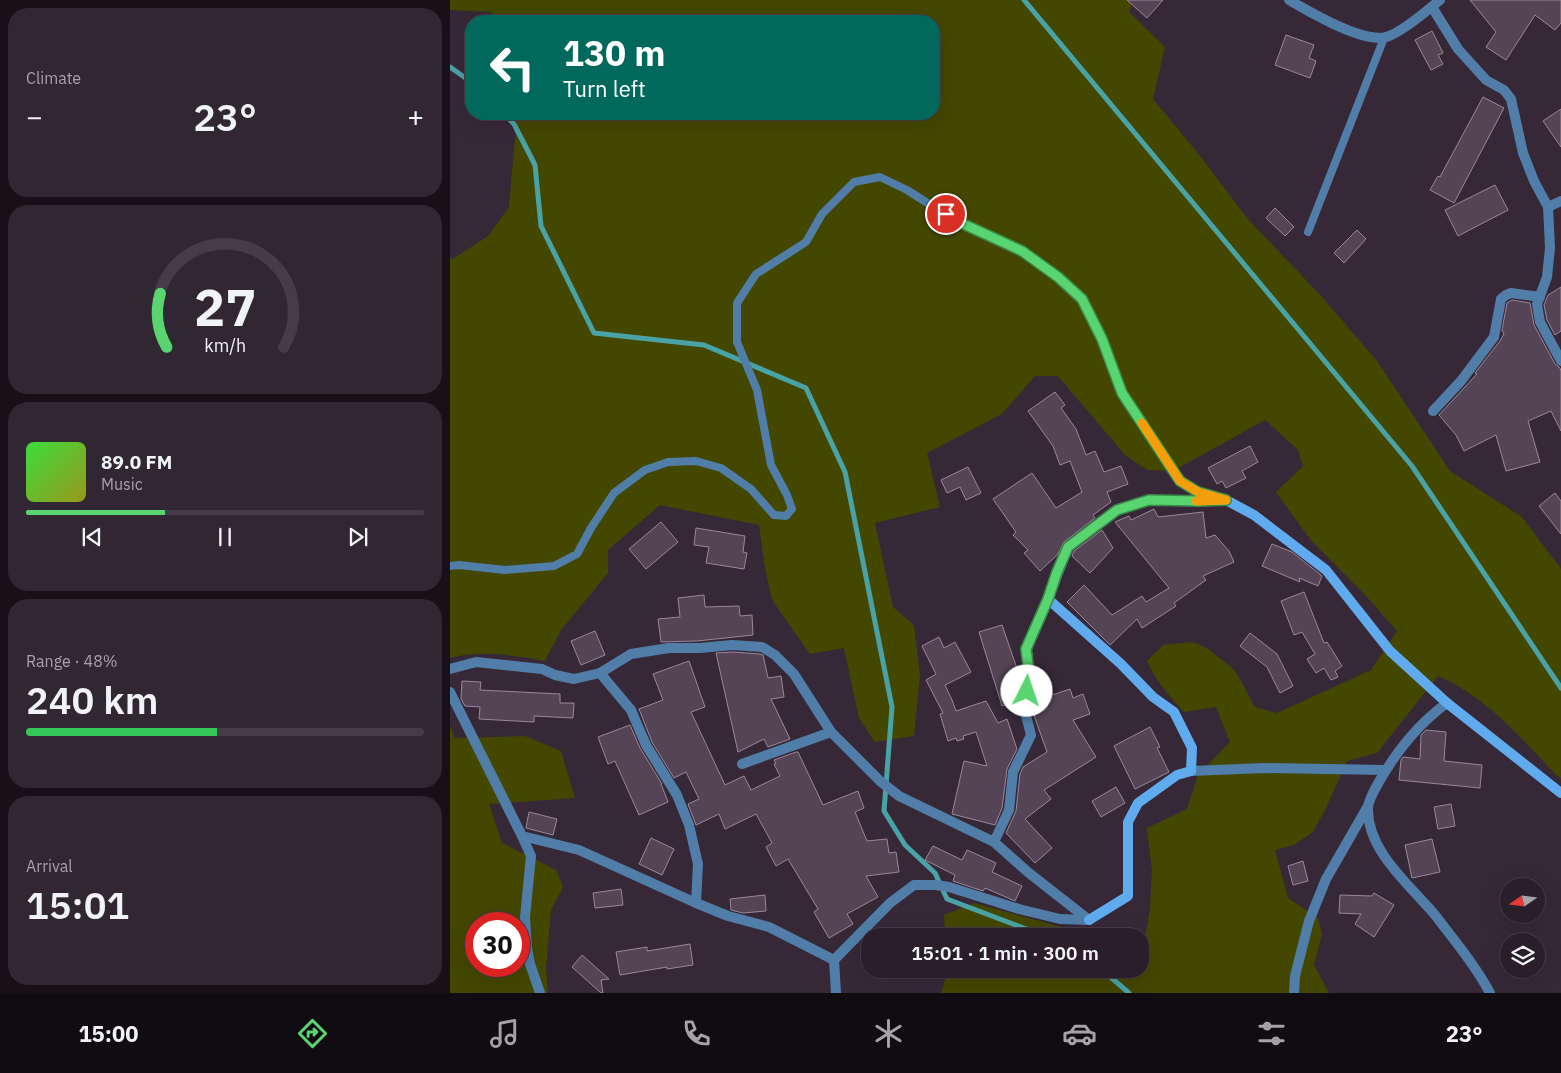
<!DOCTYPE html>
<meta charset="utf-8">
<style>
body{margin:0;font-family:"IBM Plex Sans",sans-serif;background:#312732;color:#f1f3f6;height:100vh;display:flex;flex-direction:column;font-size:19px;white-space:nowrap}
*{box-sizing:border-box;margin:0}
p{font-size:16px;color:#a5a2a8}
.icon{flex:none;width:28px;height:28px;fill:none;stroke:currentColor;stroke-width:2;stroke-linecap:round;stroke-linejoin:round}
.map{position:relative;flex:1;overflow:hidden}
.details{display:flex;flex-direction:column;gap:8px;padding:8px;background:#171017;width:450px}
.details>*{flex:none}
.banner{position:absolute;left:15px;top:15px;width:475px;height:105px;border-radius:20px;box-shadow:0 5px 20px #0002,0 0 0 1px #453c47;background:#00695c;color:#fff;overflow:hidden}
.needle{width:32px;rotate:256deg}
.fabs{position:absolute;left:1050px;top:878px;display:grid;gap:10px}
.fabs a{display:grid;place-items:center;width:45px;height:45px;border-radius:50%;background:#291e2a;box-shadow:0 5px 20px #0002,0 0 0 1px #453c47;font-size:25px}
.speed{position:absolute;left:15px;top:912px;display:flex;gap:10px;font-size:25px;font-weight:700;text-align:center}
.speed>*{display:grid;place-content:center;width:65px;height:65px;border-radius:50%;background:#291e2a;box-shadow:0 5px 20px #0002,0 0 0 1px #453c47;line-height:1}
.speed .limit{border:8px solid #d22;background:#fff;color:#111}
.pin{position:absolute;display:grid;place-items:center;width:42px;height:42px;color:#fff;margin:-21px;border:2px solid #fff;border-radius:50%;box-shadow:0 1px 5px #0007}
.me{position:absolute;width:55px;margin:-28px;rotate:4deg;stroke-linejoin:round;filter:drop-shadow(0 0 4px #0008)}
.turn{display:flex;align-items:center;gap:18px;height:105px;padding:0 15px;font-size:22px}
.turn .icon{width:65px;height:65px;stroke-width:2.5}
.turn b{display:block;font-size:35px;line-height:42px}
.big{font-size:38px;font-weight:600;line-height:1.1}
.details .widget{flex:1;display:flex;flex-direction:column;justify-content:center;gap:8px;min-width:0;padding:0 18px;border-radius:20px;background:#312732}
.details .dial{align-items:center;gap:0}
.dial svg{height:130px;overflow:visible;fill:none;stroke:#453c47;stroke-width:7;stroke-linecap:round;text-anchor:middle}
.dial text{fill:#f1f3f6;stroke:none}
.song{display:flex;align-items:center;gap:15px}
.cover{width:60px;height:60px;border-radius:8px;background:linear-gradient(135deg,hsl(120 70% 55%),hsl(60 70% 35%))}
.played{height:5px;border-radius:2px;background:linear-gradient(90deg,#58d570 35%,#453c47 35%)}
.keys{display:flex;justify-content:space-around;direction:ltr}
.heat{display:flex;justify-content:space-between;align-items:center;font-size:28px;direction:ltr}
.charge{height:8px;border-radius:4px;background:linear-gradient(90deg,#34c759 48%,#453c47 0)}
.trip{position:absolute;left:411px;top:928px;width:288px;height:50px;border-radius:20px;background:#291e2a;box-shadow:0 5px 20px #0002,0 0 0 1px #453c47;font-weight:600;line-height:50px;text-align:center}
.tab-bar{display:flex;height:80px;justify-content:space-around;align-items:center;background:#100c11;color:#a5a2a8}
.tab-bar .icon{width:35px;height:35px}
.tab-bar .current{color:#58d570}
.tab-bar b{font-size:22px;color:#f1f3f6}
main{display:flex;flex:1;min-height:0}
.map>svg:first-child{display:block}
.green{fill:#444700;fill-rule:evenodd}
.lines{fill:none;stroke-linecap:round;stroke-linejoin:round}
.stream{stroke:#49a3a6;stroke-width:5}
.building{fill:#545;stroke:#9a879b}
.lane{stroke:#507ea8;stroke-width:8}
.street{stroke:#507ea8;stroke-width:10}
.secondary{stroke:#5fabed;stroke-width:10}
.route-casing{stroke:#398a49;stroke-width:12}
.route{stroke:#58d570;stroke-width:9}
.slow{stroke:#f59e0b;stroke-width:9}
</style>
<main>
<section class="details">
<div class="widget"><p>Climate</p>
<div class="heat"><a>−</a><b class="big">23°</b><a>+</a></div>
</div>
<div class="widget dial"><svg viewBox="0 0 100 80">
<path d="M14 69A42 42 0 1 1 86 69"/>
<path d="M14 69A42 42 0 0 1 10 36" stroke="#58d570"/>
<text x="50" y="56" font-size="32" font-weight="700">27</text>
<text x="50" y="72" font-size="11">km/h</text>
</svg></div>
<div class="widget">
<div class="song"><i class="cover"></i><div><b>89.0 FM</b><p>Music</p></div></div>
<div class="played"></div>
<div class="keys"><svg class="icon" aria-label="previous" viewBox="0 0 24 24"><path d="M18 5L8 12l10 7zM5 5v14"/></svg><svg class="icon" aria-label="pause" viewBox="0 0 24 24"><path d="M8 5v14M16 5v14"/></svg><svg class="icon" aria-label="next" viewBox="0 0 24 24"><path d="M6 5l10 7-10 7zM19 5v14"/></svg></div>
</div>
<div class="widget"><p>Range · 48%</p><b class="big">240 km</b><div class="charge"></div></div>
<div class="widget"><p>Arrival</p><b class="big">15:01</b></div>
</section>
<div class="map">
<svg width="1111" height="993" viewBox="0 0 1111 993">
<rect width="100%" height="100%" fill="#372838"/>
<g class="green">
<path d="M0,0h683l-4,12 36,35 -12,52 44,53 50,66 75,79 55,64 73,110 72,46 39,52v209l-5,-3c-34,-37 -71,-79 -118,-99l-61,77 -30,8 -20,45 -14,26 -19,13 -19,5 13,48 30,20 4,16 -8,31 15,28h-388l5,-16 -1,-8h195v-21l3,-1 7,-37 2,-39 -5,-43 40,-19 11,-34 32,-33 -14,-35 -32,5c-15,-16 -28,-31 -37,-51l16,-16 29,-3 8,3 7,3 24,19 6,7 18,33 22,6 94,-43 26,-39 -31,-35 -56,-57 -34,-47 27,-26 -5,-16 -33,-30 -92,51 -26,-1 -22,-15 -67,-79h-23l-33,38 -75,39 13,54 -65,16 18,84 21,18 6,51 -6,60 -39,6 -16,-24 -15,-70 -34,6 -38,-54 -7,-32 -6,-43 -99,-20 -52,45v23l-47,57 -16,31c-31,-6 -64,-11 -95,-3v-400l3,1 35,-23 21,-29 8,-93h417v-93h-439l-4,-9 -41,-2z"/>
<path d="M0,726l5,12 70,-2 36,15 14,47 -86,6 13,39 54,27 7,17 -12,23 -5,58 2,25h-98zM26,924h43v42h-43z"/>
<path d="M524,903l88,24 3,9h-120l-1,-21z"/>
</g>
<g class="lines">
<g class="stream">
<path d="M574,0l388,466 149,222"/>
<path d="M0,67l21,15"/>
<path d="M54,114l10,10 21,41 6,61 53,107 110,12 102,43 39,84 47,235 -8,104 21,34 30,28 12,26 98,37"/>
<path d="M651,969l28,24"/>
</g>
</g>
<g class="building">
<path d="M677,0h36l-16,18z"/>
<path d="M1020,0h91v23l-6,7 -20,-15 -29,45 -20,-13 10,-15z"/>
<path d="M982,31l11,22 -5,2 5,9 -12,6 -16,-30z"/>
<path d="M836,35l28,10 -5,13 7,3 -6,17 -35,-13z"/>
<path d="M1033,97l21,11 -50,95 -24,-13 8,-14 2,1z"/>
<path d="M1111,109v38l-18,-26z"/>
<path d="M1045,185l13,25 -50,26 -13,-26z"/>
<path d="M825,208l19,19 -9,9 -19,-18z"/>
<path d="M907,230l9,9 -22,24 -10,-10z"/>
<path d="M1111,287v44l-6,4 -8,-15 -3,-15 4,-10z"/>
<path d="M1062,300l18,3 4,22 21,39 5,4 1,3v60l-10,-20 -23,10 12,41 -34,9 -10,-36 -32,16 -8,-16 -17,-20 38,-41 -2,-1 25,-32 4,-7 -2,-4 5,-27z"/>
<path d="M605,392l10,13 -4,3 15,21 10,26 9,-4 9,21 17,-6 7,18 -21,8 4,10 -18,13 2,3 -31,24 -6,12 -18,17 -16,-18 4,-3 -15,-15 3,-3 -23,-33 39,-26 24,35 26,-16 -12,-31 -10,4 -7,-19 -25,-35z"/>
<path d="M800,446l8,16 -16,9 4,7 -20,10 -4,-7 -5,3 -9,-16z"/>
<path d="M518,467l13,26 -15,7 -6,-13 -13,6 -6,-13z"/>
<path d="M1105,493l6,8v33l-22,-28z"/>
<path d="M704,509l4,8 45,-5 3,26 9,-3 14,16 5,11 -31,14 3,4 -32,23 2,3 -34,22 -5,-9 -27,26 -43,-43 17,-17 28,30 30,-19 4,6 23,-14 -54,-66 14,-6 2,4z"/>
<path d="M211,522l17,20 -32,27 -17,-20z"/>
<path d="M246,528l49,8 -2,16 4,1 -3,16 -38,-6 3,-16 -15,-2z"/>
<path d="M652,530l11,18 -23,25 -18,-17 2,-5z"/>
<path d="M822,544l20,8 29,23 1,1 -4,10 -19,-8 1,4 -38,-16z"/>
<path d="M854,592l20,51 3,-1 15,24 -7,5 3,6 -7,3 -7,-12 -8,5 -9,-14 8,-5 -13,-22 -8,3 -13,-34z"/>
<path d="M254,595l1,12 34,-1 1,10 12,-1 1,20 -56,6 -36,1 -3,-23 22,-2 -2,-19z"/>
<path d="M552,625l20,58 -5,18 -15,5 -23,-74z"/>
<path d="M145,631l10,24 -24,10 -10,-24z"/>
<path d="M800,633l27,21 16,32 -13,7 -13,-26 -27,-21z"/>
<path d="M489,637l5,11 11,-6 16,30 -26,13 7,15 4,11 30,-10 12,22 9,-4 10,30 -10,20 -5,39 -7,17 -43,-11 12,-53 23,5 -11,-34 -13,4 1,3 -7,2 -1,-3 -8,3 -8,-27 3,-1 -17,-33 10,-6 -14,-28z"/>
<path d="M282,652l28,2 3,1 5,23 13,-2 3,21 -13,2 19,40 -22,8 -4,-8 -26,13 -22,-99z"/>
<path d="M239,661l16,46 -14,5 34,73 19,-9 7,14 29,-14 -6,-12 2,-1 -2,-3 22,-8h2l25,53 35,-14 6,17 -9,4 12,29 20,-2 2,14 7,-1 3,20 -33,4 12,21 -31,17 6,10 -24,14 -15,-26 4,-3 -30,-50 -12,7 -10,-19 6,-4 -16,-29 -31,15 -6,-15 -23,11 -8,-21 11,-5 -13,-27 -12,6 -22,-36 -13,-33 24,-9 -10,-26z"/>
<path d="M12,681l19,1 -1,8 80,4v9h14l-1,15 -39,-2v6l-55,-3 1,-12 -15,-1 -4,-7z"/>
<path d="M620,689l3,9 10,-4 7,20 -17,6 23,37 -52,33 7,9 -26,20 27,29 -17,15 -29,-30 10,-22 4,-37 3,-7 24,-15 -17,-48 1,-4 20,-7 1,2z"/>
<path d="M180,725l10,23 22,36h-1l7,18 -29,13 -24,-54 -7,3 -10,-27z"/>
<path d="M700,727l10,20 -3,1 12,24 -34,17 -21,-43z"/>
<path d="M976,730l20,2 -2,29 38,4 -2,23 -81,-8 2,-20 2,-3 17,2 1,-24z"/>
<path d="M666,787l9,16 -24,14 -9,-16z"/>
<path d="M1001,804l4,22 -17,3 -4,-22z"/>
<path d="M79,812l28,7 -4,16 -27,-7z"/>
<path d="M201,838l23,11 -12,26 -23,-11z"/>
<path d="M982,839l8,33 -28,6 -7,-33z"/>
<path d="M483,846l29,14 5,-10 29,13 -4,9 30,14 -7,15 -30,-13 -2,3 -30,-10 2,-6 -30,-15z"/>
<path d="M853,861l5,20 -15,4 -5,-19z"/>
<path d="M171,889l2,16 -28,3 -2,-15z"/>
<path d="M924,893l20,12 -20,32 -19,-13 6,-10 -22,-1 1,-18 32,1z"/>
<path d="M315,895l1,16 -23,2 -12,-3 -1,-11z"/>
<path d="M240,944l3,21 -26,4v-2l-47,8 -4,-23 31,-5v4z"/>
<path d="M132,955l27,24 -8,1 2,13h-2l-29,-26z"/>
</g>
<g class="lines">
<g class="lane">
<path d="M858,232l76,-194"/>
<path d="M0,566l9,-1 46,5 49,-4 23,-12 14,-26 23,-35 31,-23 23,-8 28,-1 25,7 30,21 23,26 12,1 6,-7 -5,-14 -16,-30 -14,-75 -20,-48v-39l19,-29 50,-32 16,-28 32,-32 26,-5 27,13 52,33 63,28 36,26 24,22 20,40 20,54 58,88 18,11 21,6"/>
</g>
<g class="street">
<path d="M839,0c21,12 73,43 97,37 14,-3 42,-27 54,-37"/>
<path d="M982,7l26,42 28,31 18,10 7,9 12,54 11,28 14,26 2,41 -3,29 -10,27 3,18 21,39"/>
<path d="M1098,207l13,-6"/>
<path d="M983,411l28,-30 33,-44 7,-38 5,-4 5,-2 29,4"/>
<path d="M0,669l26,-7 66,7 13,6 19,4 26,-6 31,-19 38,-6h31l32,-3 30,2 13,8 19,19 37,58 49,49 19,15 95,46 35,31 60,47"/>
<path d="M150,673l31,37 15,35 31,50 12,30 9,39 -2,39"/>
<path d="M0,692l72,144 57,14 117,53 32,13 41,11 65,33"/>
<path d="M997,703c-22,16 -40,36 -55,58 -6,9 -24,37 -24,47 -1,43 41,76 67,107 19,25 40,50 55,78"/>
<path d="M292,764l89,-32"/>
<path d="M741,771l73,-3 121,2"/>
<path d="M72,836l9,20 -6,61 2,31 3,16 10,29"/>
<path d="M544,842l15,-32 4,-38 18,-37 -8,-31 7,-25 -3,-30 21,-50"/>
<path d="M386,993l-2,-33 56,-57 24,-18h22l13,2 70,22 41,10 29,1"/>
<path d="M844,993l1,-17 14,-55 17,-42 42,-73"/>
</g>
<path class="secondary" d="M639,920l39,-24v-74l10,-19 39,-28 14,-4 1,-23 -18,-36 -21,-15 -32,-33 -73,-65 20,-52 49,-37 32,-10 50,1 27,-1 28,15 72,55 64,81 57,52 114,90"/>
</g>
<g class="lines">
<g class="route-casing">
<path id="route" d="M496,214l13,8 63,29 36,26 24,22 20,40 20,54 58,88 18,11 28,8 -27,1 -50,-1 -32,10 -49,37 -11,25 -9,27 -22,50 4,30 -3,12"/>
</g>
<use href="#route" class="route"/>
<path class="slow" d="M692,423l38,58 18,11 28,8 -30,1"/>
</g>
</svg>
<div class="fabs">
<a><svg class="needle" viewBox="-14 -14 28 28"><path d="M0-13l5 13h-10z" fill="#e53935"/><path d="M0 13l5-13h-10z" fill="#a5a2a8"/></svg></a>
<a><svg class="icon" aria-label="layers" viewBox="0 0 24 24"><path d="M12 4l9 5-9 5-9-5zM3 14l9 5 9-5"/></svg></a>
</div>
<div class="speed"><div class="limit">30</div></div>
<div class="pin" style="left:496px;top:214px;background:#d93025"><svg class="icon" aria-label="arrive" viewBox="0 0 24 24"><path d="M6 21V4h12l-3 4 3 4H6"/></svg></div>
<svg class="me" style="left:577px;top:691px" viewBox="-20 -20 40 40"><circle r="19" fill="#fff"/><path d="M0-13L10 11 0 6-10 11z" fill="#58d570"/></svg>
<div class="trip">15:01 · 1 min · 300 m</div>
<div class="banner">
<div class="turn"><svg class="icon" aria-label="left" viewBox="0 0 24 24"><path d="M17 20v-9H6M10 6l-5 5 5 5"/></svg><div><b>130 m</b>Turn left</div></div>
</div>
</div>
</main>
<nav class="tab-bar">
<b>15:00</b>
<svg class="icon current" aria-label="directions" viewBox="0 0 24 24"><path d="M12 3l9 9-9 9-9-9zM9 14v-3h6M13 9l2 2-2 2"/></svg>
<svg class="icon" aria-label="music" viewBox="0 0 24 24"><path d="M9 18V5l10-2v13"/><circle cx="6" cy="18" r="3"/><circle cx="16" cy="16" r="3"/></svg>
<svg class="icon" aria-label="phone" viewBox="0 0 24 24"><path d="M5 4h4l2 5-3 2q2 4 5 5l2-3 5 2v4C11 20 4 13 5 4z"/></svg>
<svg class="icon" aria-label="climate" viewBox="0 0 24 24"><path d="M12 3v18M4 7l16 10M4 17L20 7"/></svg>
<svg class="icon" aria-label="car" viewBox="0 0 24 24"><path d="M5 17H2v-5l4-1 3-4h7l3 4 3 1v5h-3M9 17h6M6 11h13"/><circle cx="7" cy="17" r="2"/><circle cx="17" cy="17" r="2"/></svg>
<svg class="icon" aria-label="filters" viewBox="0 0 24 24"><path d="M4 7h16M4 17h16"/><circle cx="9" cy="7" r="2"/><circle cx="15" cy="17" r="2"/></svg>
<b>23°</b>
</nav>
